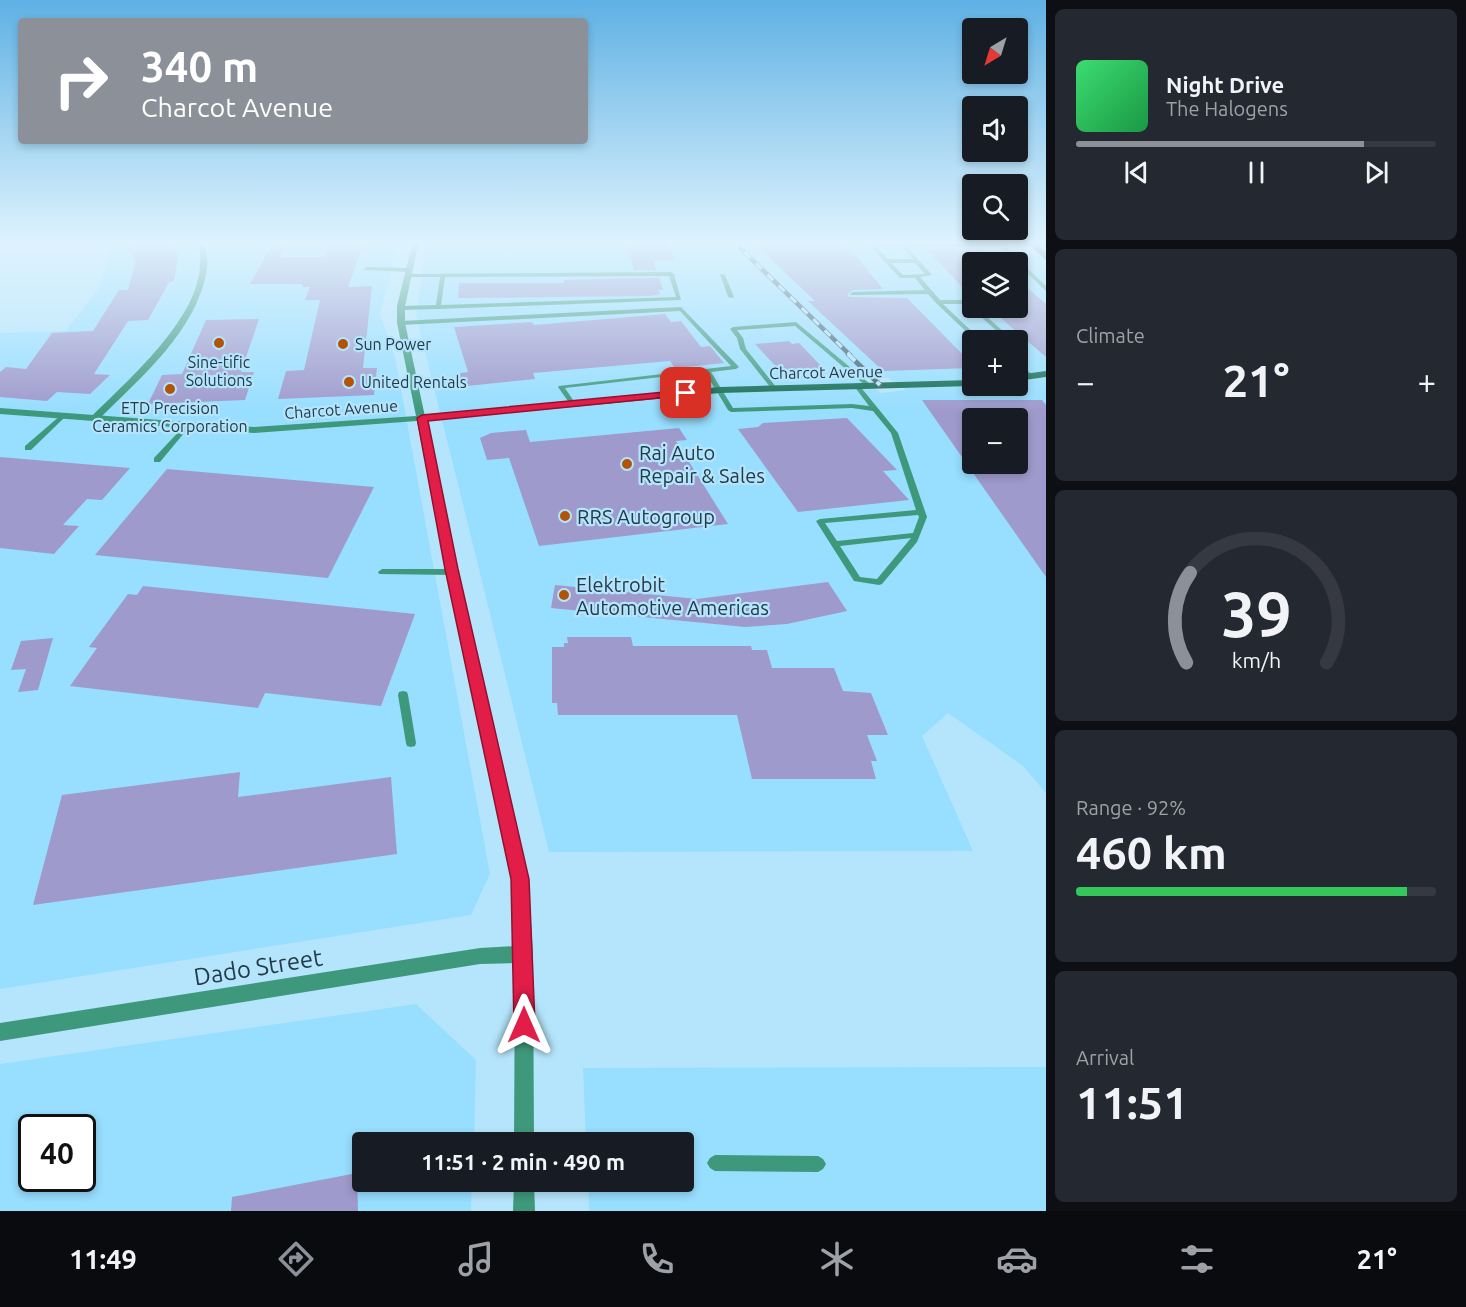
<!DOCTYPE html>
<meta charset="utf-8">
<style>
body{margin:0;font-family:Ubuntu,sans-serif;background:#242831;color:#f1f3f6;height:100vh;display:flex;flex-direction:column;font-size:22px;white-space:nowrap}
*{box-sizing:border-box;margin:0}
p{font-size:20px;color:#9ea1a6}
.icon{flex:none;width:33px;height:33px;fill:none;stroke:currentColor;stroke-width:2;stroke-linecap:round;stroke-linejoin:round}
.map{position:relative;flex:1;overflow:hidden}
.drawer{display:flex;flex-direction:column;gap:9px;padding:9px;background:#0d0f14;width:420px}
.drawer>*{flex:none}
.guide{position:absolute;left:18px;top:18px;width:570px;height:126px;border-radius:6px;box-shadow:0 3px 9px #0003;background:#8c9099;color:#fff;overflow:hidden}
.needle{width:39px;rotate:218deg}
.controls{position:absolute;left:962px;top:18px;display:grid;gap:12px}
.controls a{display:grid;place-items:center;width:66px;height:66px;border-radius:6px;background:#171b24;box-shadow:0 3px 9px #0003;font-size:30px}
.speed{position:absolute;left:18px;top:1114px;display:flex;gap:12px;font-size:30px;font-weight:700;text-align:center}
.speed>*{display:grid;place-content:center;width:78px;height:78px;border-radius:50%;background:#171b24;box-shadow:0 3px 9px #0003;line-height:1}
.speed .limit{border:3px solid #111;border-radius:9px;background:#fff;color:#111}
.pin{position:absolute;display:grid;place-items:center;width:51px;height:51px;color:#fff;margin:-26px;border-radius:12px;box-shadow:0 3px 9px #0006}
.me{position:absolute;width:66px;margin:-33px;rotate:0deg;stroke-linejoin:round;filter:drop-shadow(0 0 4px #0008)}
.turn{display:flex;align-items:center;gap:21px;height:126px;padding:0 24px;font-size:27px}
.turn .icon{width:78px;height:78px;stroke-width:2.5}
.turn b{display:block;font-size:42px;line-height:51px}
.big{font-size:45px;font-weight:700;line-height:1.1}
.drawer .widget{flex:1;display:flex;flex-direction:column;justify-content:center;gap:9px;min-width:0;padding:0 21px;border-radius:9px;background:#242831}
.drawer .dial{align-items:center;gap:0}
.dial svg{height:156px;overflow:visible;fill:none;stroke:#363941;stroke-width:7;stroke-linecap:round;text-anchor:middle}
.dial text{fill:#f1f3f6;stroke:none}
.song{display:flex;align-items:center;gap:18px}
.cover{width:72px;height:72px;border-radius:9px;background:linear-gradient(135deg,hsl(140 70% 55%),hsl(140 70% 35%))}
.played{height:6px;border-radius:3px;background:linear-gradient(90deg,#8c9099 80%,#363941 80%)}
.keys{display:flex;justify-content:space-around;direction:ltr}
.heat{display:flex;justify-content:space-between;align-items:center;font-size:33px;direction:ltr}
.charge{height:9px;border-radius:4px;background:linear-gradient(90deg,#34c759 92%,#363941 0)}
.trip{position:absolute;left:352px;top:1132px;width:342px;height:60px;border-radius:6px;background:#171b24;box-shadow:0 3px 9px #0003;font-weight:700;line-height:60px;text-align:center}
.dock{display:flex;height:96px;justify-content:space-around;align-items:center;background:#090b0e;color:#9ea1a6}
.dock .icon{width:42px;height:42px}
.dock .selected{color:#8c9099}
.dock b{font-size:27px;color:#f1f3f6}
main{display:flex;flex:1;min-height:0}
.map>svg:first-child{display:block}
.built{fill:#98deff;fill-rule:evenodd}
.building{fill:#9f9acc;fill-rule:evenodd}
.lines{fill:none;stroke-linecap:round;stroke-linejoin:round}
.service{fill:#3e987c;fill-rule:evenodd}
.minor{fill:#3e987c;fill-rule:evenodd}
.tertiary{fill:#3e987c;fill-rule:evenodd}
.secondary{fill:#156c54;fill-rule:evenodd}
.primary{fill:#014c3a;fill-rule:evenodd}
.rail-far1-casing{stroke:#446170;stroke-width:4.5}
.rail-casing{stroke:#446170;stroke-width:5}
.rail-far1{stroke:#b5e5fc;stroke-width:3;stroke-dasharray:8;stroke-linecap:butt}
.rail{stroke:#b5e5fc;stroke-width:4;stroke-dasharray:10;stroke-linecap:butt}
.route{fill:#e11d48;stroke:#92132f;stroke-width:1.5}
.poi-dot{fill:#b25308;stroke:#b5e5fc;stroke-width:2}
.labels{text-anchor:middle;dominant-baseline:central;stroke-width:4.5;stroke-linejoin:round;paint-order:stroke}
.far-poi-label{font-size:16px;fill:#233b47;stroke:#b5e5fc;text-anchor:start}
.far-street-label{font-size:16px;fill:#233b47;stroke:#b5e5fc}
.poi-label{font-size:20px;fill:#233b47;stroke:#b5e5fc;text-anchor:start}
.near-street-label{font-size:24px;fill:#233b47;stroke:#b5e5fc}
</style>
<main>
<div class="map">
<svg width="1046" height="1211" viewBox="0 0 1046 1211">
<rect width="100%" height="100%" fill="#b5e5fc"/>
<g class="built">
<path d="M107,241h292l-19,73 15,43 95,517 -19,41 -471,74v-656l66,-2 33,-43 10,-30z"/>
<path d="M427,241h593l26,22v530l-23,-27 -75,-53 -26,23 51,115 -424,1 -133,-537zM972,262h45v46h-45zM972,340h45v46h-45zM864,378h24l18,12 -26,3zM972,418h45v46h-45z"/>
<path d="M416,1004l60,56 -2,83h-111v39h109l-1,29h-471v-147zM32,1128h50v51h-50z"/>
<path d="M1046,1067v144h-457l-1,-29h96v-39h-98l-3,-75z"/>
</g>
<g class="building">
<path d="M129,241h43l6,15 -4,25 -5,1 -21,38 -20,1 -34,53 16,1 -20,19 -33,-2 -10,9 -47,-4v-25l6,-5 20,2 26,-36 41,-2 26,-41h9l7,-26z"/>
<path d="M274,241h14l-8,16h44l6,-16h34l-16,46 24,-1 -9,82h14l-3,27 -96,4 8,-28 18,-1 16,-70h-15l5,-13h-8l1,-3h-53z"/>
<path d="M625,241h42l7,19 -21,1 3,9h-22z"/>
<path d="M752,241h92l39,48 -30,1 -5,4 1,3 58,1 65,66v4l-89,3 -75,-70h7z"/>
<path d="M926,249h58l15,13h-27v35z"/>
<path d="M636,278h23l4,12h-5l2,4 -9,2 -193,2 1,-15h105v-3z"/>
<path d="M1017,279l29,25v53l-57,-49h28z"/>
<path d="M665,314l6,8 10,-1 20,26 9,-1 14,17 -49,5 -5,-7 -137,12 2,6 -77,8 -4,-13 14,-2 -14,-45 78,-5 2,3z"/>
<path d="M259,319l-18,53h13l-9,28 -97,4 14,-29 20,-1 24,-54z"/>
<path d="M789,341l3,3 7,-1 25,26 -42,4 -27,-29z"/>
<path d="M922,400h120l4,5v172zM972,418h45v46h-45z"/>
<path d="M847,418l50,52 -14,1 26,29 -111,12 -60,-83 20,-2 5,-4z"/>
<path d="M679,428l8,12 -11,1 52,83 -189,22 -30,-88 -22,2 -7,-22 11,-5 35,-3 4,12z"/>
<path d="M0,457l130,11 -28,32 -15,-1 -24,26 16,1 -25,28 -54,-6z"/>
<path d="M167,469l207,18 -46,91 -233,-23z"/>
<path d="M828,582l19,29 -60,13 -42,3 -194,-19 4,-23 142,14z"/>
<path d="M143,586l272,28 -34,92 -116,-13 -7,15 -188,-22 27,-38 -8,-1 39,-53 9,1z"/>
<path d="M567,637h64l2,9h118l1,4h15l5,18h62l9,23 28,2 17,42h-21l10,26h-6l5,18h-124l-15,-64h-179l-1,-12h-5v-56h12v-4h4z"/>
<path d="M53,638l-15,52 -20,2 8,-23 -15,1 10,-29z"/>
<path d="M240,772l-2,25 153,-20 6,77 -364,51 29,-110z"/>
<path d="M357,1173l1,38h-127l1,-14z"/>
</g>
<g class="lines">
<g class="service">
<path d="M868,242l5,2 29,-1 2,1h94l2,-1 3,1 43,1v2h-40l40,39v5l-46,-44h-93l25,28 -12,2 20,23h28l4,2v5l-5,-3h-24l38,36h-6l-39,-37 -8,-9 -77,1 -1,-1 3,-2 72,-2 -10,-12h-15l-32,-34zM876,246l26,1 11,12h-25zM891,263h24l10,11 -22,1z"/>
<path d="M367,267l42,1 3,2 -3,2 -44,-2 -1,-1z"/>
<path d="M671,272l3,2 7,26 -243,9 -37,1 -3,-2 3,-2 35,-1 4,-28h-34v-2l2,-1zM669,276l7,21 -235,8 4,-28z"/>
<path d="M720,274l5,1 9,22 -1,1 -5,-1z"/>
<path d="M681,307l58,60 -3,2 -25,3 22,36 119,-4 17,2 -15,-20 3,-2 2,1 39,48 29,84 -10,25 -35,42 -3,1 -25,-4 -38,-60 4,-2 96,-9 -25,-77 -18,-22 -21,-3 -121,4 -3,-2 -23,-38 -140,16 10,15 -3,2 -2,-1 -12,-17 1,-1 172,-20 -51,-55 -279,14 -3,-2 3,-2zM918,515l1,2 -6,16 -76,8 -12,-18zM911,538l-34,41 -17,-2 -20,-31z"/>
<path d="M972,307l5,1 36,32h-6l-35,-31z"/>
<path d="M796,322l74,62v2h-4l-71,-60 -58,4 6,8 3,11 30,38 -5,1 -31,-39 -3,-11 -7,-9 3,-2z"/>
<path d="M1017,345l8,7v2l-8,1z"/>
<path d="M1017,363l16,12v2h-4l-12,-9z"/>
<path d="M63,414l2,1v2l-34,33h-6v-4l36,-31z"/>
<path d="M187,424l3,2 -1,1 -29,35h-6v-4l31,-33z"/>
<path d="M382,569h71l4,3 -4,3 -74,-1 -1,-2z"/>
<path d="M403,691l4,1 1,3 8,48 -1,3 -4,1 -4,-1 -1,-3 -8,-48 1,-3z"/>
<path d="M715,1155l103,1 5,3 3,5 -3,5 -5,3 -103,-1 -5,-3 -3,-5 3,-5z"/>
</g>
<path class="minor" d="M199,241h6c1,9 3,19 2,28 -10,62 -66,108 -109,151h-6v-4c36,-36 107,-97 108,-152 1,-7 -1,-15 -1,-23z"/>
<g class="tertiary">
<path d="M413,241h6l-14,65v17l60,281 63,275 5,75 1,189h-20l1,-180 -35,1 -480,77v-18l480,-75 35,-2 -3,-67 -59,-275 -36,-183 -163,12 -254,-19v-6l254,19 162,-11 -19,-93v-17z"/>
<path d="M514,1182h20l1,29h-22z"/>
</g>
<g class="secondary">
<path d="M1046,371v6l-29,4v-6z"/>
<path d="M972,380v6l-252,7 -298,28 -5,-3 5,-3 298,-28z"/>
</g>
<path class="primary" d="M1025,241h9l12,11v8z"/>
<g class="rail-far1-casing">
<path id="rail-far1" d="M733,241l117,114"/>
</g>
<g class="rail-casing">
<path id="rail" d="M848,354l32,31"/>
</g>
<use href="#rail-far1" class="rail-far1"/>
<use href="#rail" class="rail"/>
</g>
<linearGradient id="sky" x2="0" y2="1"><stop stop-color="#5fb1e4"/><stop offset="0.59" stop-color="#def3fe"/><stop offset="1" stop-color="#def3fe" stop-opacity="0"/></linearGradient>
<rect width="1046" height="411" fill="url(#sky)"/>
<path class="route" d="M686,390l3,1v4l-261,26 30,148 71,310 6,146 -3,7 -8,3 -7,-3 -3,-7 -3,-146 -66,-310 -28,-151 5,-3z"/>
<g class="poi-dot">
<circle cx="219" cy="343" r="6"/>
<circle cx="343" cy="344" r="6"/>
<circle cx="349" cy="382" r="6"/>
<circle cx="170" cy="389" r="6"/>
<circle cx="627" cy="464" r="6"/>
<circle cx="565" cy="516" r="6"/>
<circle cx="564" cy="595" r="6"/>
</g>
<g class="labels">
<g class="far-poi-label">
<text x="355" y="344">Sun Power</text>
<text x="219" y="362" text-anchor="middle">Sine-tific<tspan x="219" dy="18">Solutions</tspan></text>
<text x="361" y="382">United Rentals</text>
<text x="170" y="408" text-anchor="middle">ETD Precision<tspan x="170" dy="18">Ceramics Corporation</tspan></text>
</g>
<g class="far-street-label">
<text transform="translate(826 372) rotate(-1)">Charcot Avenue</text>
<text transform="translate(341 409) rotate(-4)">Charcot Avenue</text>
</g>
<g class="poi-label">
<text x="639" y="452">Raj Auto<tspan x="639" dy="23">Repair &amp; Sales</tspan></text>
<text x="577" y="516">RRS Autogroup</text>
<text x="576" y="584">Elektrobit<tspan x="576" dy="23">Automotive Americas</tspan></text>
</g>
<g class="near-street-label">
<text transform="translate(258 967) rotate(-9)">Dado Street</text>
</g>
</g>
</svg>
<div class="controls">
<a><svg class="needle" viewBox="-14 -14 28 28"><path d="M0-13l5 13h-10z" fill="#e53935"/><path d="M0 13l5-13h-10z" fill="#9ea1a6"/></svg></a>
<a><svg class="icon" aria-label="sound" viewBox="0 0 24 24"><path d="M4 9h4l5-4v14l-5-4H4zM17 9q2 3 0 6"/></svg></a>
<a><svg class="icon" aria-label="search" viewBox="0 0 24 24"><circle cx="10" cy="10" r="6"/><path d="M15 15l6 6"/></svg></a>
<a><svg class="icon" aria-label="layers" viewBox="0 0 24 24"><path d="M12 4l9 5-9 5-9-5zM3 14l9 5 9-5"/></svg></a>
<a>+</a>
<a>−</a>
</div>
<div class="speed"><div class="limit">40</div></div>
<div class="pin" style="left:686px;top:393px;background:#d93025"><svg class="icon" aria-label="arrive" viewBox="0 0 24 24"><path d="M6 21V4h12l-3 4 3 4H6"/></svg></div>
<svg class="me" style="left:524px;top:1025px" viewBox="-20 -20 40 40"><path d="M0-17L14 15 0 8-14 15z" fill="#e11d48" stroke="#fff" stroke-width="4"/></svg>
<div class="trip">11:51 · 2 min · 490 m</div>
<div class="guide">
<div class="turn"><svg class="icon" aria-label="right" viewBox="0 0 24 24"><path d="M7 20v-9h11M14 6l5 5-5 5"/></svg><div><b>340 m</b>Charcot Avenue</div></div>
</div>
</div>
<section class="drawer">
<div class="widget">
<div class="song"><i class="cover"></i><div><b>Night Drive</b><p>The Halogens</p></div></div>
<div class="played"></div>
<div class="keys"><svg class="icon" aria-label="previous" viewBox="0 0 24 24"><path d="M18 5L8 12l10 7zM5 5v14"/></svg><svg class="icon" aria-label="pause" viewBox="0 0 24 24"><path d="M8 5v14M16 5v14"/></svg><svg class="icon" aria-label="next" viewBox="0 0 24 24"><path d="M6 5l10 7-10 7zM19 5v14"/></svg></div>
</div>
<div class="widget"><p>Climate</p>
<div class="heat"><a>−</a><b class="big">21°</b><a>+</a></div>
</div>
<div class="widget dial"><svg viewBox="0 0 100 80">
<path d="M14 69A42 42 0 1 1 86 69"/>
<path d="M14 69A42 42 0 0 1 16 23" stroke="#8c9099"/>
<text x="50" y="56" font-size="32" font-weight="700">39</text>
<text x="50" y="72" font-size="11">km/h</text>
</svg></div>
<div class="widget"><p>Range · 92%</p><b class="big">460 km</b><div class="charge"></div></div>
<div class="widget"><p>Arrival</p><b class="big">11:51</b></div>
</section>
</main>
<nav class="dock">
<b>11:49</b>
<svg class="icon selected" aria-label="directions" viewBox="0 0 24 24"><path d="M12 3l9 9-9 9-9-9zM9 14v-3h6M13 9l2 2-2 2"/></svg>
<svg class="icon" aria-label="music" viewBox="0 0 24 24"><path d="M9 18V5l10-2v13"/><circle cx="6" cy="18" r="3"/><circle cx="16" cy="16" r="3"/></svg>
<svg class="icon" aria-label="phone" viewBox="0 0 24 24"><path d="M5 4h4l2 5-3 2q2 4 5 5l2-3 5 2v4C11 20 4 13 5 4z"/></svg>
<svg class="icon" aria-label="climate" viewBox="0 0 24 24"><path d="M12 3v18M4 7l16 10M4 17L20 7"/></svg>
<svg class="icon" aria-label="car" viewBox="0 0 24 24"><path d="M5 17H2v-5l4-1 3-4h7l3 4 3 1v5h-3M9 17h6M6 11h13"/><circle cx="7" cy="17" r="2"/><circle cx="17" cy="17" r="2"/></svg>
<svg class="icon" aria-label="filters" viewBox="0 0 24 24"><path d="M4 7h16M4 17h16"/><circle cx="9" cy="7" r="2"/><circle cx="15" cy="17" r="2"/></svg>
<b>21°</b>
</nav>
